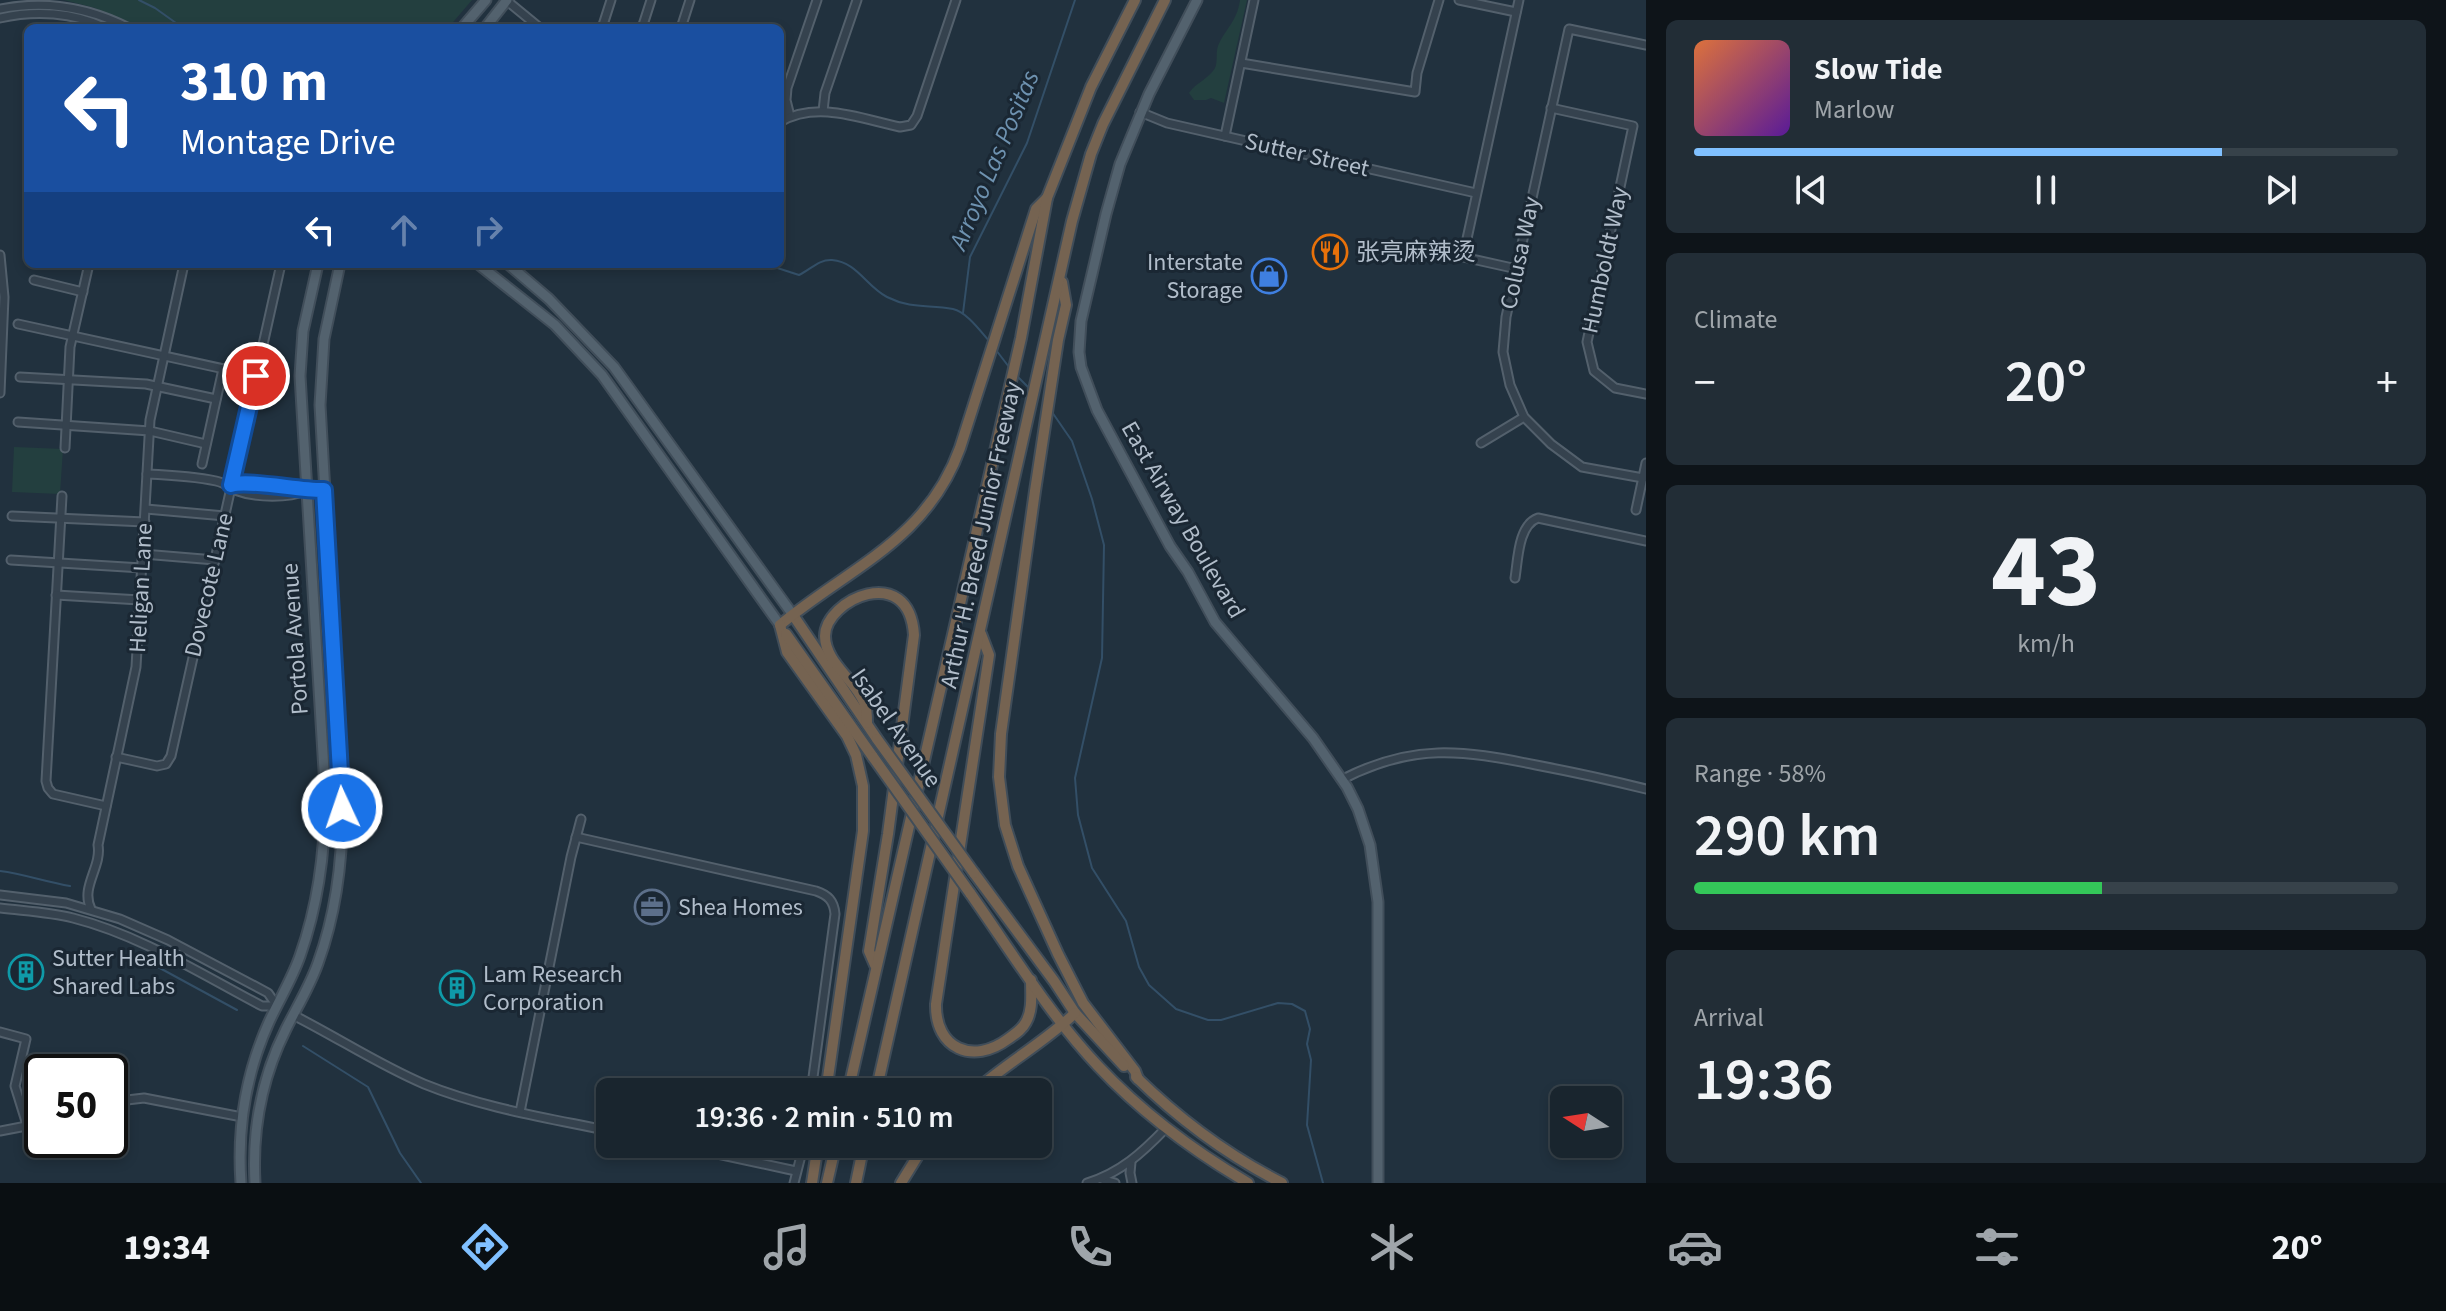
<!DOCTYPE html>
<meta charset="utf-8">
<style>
body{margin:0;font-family:"Source Sans 3","Noto Sans SC",sans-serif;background:#222d36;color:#f1f3f6;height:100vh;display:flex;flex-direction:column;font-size:30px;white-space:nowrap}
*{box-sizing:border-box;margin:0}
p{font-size:26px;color:#9fa5aa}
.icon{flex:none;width:44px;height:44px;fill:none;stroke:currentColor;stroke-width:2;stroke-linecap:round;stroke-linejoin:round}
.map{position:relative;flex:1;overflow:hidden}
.side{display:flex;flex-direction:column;gap:20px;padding:20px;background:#0e1419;width:800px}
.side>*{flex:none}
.hud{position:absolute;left:24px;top:24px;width:760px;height:244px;border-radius:12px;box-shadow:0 4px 12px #0003,0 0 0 2px #37424a;background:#1a4fa0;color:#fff;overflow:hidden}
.needle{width:52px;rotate:282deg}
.tools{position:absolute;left:1550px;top:1086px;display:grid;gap:16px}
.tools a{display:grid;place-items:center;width:72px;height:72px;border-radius:12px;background:#19252e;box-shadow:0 4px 12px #0003,0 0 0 2px #37424a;font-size:40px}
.speed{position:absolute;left:24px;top:1054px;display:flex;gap:16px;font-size:40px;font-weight:700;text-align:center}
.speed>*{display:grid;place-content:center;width:104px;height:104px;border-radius:50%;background:#19252e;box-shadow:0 4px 12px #0003,0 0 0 2px #37424a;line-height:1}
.speed .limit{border:4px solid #111;border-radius:12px;background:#fff;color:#111}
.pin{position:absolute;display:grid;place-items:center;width:68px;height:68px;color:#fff;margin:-34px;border:4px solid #fff;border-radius:50%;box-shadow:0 2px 8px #0007}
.me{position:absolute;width:88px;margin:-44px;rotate:357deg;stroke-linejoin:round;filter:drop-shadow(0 0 6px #0008)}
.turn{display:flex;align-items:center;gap:28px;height:168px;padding:0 24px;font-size:36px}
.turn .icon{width:104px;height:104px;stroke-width:2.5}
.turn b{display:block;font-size:56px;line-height:68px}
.lanes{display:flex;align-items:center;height:76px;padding:0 24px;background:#0003;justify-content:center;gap:40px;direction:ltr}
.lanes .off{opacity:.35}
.big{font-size:60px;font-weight:600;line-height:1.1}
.side .tile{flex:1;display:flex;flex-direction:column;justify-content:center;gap:12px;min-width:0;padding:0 28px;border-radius:12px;background:#222d36}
.side .dial{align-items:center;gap:0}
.dial b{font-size:104px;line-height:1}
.song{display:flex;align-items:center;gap:24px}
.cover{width:96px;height:96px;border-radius:12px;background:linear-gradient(135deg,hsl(20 70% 55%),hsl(270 70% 35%))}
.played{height:8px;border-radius:4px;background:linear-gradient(90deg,#80c0ff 75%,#37424a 75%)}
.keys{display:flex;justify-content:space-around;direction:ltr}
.heat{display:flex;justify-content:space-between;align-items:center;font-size:44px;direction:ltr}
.charge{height:12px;border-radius:6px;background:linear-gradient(90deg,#34c759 58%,#37424a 0)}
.trip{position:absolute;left:596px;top:1078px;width:456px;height:80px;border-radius:12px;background:#19252e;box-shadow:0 4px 12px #0003,0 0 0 2px #37424a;font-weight:600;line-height:80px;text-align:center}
.tabs{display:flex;height:128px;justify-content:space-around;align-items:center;background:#0a0f12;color:#9fa5aa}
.tabs .icon{width:56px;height:56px}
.tabs .current{color:#80c0ff}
.tabs b{font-size:36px;color:#f1f3f6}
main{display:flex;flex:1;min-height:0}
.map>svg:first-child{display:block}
.green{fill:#233f3f}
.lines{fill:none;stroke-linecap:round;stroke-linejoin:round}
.stream{stroke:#334f67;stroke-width:2}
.minor-casing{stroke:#53606c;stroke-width:11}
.major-casing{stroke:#414e5a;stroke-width:13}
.highway-casing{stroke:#404d59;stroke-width:14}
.minor{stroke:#35424e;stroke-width:7}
.major{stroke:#53626e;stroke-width:9}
.highway{stroke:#756351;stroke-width:10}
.highway-bridge-casing{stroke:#404d59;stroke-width:14;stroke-linecap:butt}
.highway-bridge{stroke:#756351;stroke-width:10}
.route-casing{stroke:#114b97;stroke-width:20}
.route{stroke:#1a73e8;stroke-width:14}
.labels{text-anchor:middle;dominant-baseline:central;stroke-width:6;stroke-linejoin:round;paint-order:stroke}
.street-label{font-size:24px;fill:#b1bdca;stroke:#1a2733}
.poi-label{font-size:24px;fill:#b1bdca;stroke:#1a2733;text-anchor:start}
.water-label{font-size:26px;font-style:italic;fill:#6e92b0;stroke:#1a2733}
</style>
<main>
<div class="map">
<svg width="1646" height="1183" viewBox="0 0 1646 1183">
<rect width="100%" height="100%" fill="#21313e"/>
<g class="green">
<path d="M64,0h408l-24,28h-312l-41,-20z"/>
<path d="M1240,0h7l-23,103 -13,-5 -5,2h-12l-5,-7c7,-10 17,-13 24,-22 6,-6 2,-17 5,-25 7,-17 19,-24 22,-46z"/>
<path d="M14,447l49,2 -3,45 -48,-2z"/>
</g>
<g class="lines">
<g class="stream">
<path d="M139,0l16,8 28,20"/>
<path d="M765,264l34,11c11,-5 20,-16 33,-15 25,2 34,26 55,37 26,13 42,7 66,12 14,3 28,23 37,33"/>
<path d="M963,313l7,-56 57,-114 48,-143"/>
<path d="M996,350l13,17"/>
<path d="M1016,375l12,12"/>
<path d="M1052,412l20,29 20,58 12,46 -2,113 -27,120 3,37 14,53 34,53 13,46 10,18 27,24 32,11h13l57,-17 14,1 13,7 5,18 -3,15 4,16 -4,65 16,58"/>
<path d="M0,871c24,3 46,11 70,15"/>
<path d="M145,960l92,50"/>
<path d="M303,1046l65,41 32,66 21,30"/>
</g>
<g class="minor-casing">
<g id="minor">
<path d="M506,0l34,28"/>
<path d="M1459,0l57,12"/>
<path d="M0,9c45,-9 88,-2 129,19"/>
<path d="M0,18c35,-8 73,-6 106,10"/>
<path d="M602,28l9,-28"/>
<path d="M642,28l9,-28"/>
<path d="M681,28l9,-28"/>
<path d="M1241,63l174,29 2,-19 22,-73"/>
<path d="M1551,108l82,18 -46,216 7,29 21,17 31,6"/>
<path d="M823,111l2,-18 32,-93"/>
<path d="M1140,112l27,11 309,70"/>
<path d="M790,116l-4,-16 1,-12 30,-88"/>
<path d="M780,122c37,-22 82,-3 120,5l11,-2 6,-9 39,-116"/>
<path d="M1225,136l29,-136"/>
<path d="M0,255l4,42 -4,96"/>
<path d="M1517,269l-54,-12 56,-257"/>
<path d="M34,280l49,12"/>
<path d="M18,324l238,52"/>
<path d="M20,377l126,7 70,15"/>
<path d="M18,422l132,9 56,13"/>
<path d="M1481,443l43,-26"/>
<path d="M65,448l5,-101 19,-83"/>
<path d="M202,464l21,-95"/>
<path d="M147,474c23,1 46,2 69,7 9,2 14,6 22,10 18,7 51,7 68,0"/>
<path d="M1643,478l-61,-11 -31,-23 -27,-27 -14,-32 -7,-33 3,-35 63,-288 77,16"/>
<path d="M231,485c16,-6 71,6 93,5"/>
<path d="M62,496l-16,285 2,7 5,6 53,12"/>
<path d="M146,509l79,7"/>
<path d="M1636,510l10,-47"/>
<path d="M12,516l133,6"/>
<path d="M143,554l72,6"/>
<path d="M11,560l131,8"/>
<path d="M1515,578c3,-18 3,-53 23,-60l108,23"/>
<path d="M56,595l84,5"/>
<path d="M116,757l41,9 9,-2 5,-8 110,-492"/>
<path d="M1343,779c70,-36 119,-29 193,-14 37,7 74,15 110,24"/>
<path d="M576,837l240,54c12,4 18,10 19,23l-24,178"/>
<path d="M0,895l66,8 54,16 48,21 100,53 9,13"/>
<path d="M0,908c24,3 49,4 73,10 67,17 128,56 189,88h15"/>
<path d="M91,909c-11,-22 11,-42 7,-64l38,-178 14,-247 34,-156"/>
<path d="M293,1015c44,22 86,50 131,69 59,24 124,34 186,47"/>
<path d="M0,1032l26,7 -11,47 13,42"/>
<path d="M110,1102l34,-4 98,19"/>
<path d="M520,1112l51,-255 10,-38"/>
<path d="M0,1131l42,-8"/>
<path d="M671,1144l125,27"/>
<path d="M1131,1162l-1,11 2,10"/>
<path d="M1101,1179l14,4"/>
<path d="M794,1183l10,-39"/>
<path d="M1087,1183c33,-10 55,-30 79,-55"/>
</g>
</g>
<g class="major-casing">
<g id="major">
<path d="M1197,0l-48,94 -29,70 -14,50 -25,107 -2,31 2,15 16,43 73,136 18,26 27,50 98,116 34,49 11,22 12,36 8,57v281"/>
<path d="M462,28l24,-28"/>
<path d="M485,28l22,-28"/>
<path d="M478,264l77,61 47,50 178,250"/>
<path d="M508,264l41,35 65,68 179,248"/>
<path d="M241,1183c-4,-56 5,-110 28,-161 10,-22 23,-43 31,-66 19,-54 26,-112 25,-169l-25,-411 3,-45 15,-67"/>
<path d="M255,1183c-3,-54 7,-106 31,-154 11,-22 24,-43 32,-66 20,-55 26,-117 24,-175l-22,-383 4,-66 16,-75"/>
</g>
</g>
<g class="highway-casing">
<g id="highway">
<path d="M1062,282l4,23 -8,35 -23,151 -34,243 -2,43 6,48 13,41 40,88 25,49 52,68 3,8"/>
<path d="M793,615l84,124"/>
<path d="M780,625c70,-58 147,-85 180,-177l76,-239 11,-11"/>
<path d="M780,625l7,27 60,84 9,19 7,31v45l-37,261"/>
<path d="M786,634l87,123"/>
<path d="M981,634l8,21 -53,349c-1,45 37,61 72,35 7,-5 14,-9 18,-17 7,-12 5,-28 5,-42"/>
<path d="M867,723c0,-5 0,-13 -2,-18 -8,-24 -40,-42 -40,-69 0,-36 84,-75 89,-1l-26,199 -19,117 6,14"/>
<path d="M974,873l80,108 21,32 49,53"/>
<path d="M970,893c41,58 79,121 128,173 45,48 94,84 150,117"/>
<path d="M1136,1077c43,42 93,79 146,106"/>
<path d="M848,1092l173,-754 26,-140 44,-111 44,-87"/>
<path d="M876,1092l196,-871 19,-67 12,-30 62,-124"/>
<path d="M974,1092c32,-29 70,-49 101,-79"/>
<path d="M812,1183l6,-39"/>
<path d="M827,1183l9,-39"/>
<path d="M856,1183l8,-39"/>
<path d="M901,1183l24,-39"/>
</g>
</g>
<use href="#minor" class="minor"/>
<use href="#major" class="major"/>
<use href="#highway" class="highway"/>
<g class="highway-bridge-casing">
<g id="highway-bridge">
<path d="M877,739l97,134"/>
<path d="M873,757l97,136"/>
</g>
</g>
<use href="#highway-bridge" class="highway-bridge"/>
</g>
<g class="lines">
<g class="route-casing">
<path id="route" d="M256,376l-25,109c16,-6 71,6 93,5l18,318"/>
</g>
<use href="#route" class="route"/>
</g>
<defs>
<g id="restaurant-ring" transform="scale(1.8)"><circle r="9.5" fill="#1a2733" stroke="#e8710a" stroke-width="1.5"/><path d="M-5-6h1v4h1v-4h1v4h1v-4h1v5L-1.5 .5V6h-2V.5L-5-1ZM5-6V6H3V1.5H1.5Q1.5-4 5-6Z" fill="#e8710a"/></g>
<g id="shop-ring" transform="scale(1.8)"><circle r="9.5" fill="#1a2733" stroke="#3f7fe0" stroke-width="1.5"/><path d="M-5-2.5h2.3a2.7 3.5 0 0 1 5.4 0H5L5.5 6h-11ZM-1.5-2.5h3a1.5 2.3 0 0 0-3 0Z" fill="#3f7fe0"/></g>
<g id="office-ring" transform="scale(1.8)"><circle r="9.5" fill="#1a2733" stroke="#5c6f8a" stroke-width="1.5"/><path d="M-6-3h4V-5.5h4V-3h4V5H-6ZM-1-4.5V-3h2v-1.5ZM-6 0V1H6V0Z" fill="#5c6f8a"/></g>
<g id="building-ring" transform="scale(1.8)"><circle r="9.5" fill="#1a2733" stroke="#0f9aa8" stroke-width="1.5"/><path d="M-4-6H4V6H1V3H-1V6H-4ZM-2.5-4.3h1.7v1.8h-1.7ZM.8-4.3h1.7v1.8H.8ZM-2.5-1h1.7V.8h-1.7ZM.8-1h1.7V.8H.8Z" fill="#0f9aa8"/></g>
</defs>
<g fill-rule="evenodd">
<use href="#restaurant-ring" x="1330" y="252"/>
<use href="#shop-ring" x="1269" y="276"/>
<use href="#office-ring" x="652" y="907"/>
<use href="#building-ring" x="26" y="972"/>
<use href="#building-ring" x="457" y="988"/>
</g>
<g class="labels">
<g class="street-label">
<text transform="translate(1307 155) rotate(13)">Sutter Street</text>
<text transform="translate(1520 253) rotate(-78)">Colusa Way</text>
<text transform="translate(1605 260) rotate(-78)">Humboldt Way</text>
<text transform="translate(1183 520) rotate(60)">East Airway Boulevard</text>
<text transform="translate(981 535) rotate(-78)">Arthur H. Breed Junior Freeway</text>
<text transform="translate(209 585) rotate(-77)">Dovecote Lane</text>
<text transform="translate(141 588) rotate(-87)">Heligan Lane</text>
<text transform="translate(295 639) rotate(-94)">Portola Avenue</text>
<text transform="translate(896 728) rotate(55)">Isabel Avenue</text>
</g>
<g class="poi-label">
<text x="1356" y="252">张亮麻辣烫</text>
<text x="1243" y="262" text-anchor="end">Interstate<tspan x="1243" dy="28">Storage</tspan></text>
<text x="678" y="907">Shea Homes</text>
<text x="52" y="958">Sutter Health<tspan x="52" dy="28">Shared Labs</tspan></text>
<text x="483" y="974">Lam Research<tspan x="483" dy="28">Corporation</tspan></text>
</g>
<g class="water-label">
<text transform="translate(994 160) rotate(-67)">Arroyo Las Positas</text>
</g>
</g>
</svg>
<div class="tools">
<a><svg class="needle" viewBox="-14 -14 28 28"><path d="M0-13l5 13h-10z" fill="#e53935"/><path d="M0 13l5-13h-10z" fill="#9fa5aa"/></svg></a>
</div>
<div class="speed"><div class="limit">50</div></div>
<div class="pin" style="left:256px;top:376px;background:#d93025"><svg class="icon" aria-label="arrive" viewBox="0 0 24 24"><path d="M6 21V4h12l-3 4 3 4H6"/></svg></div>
<svg class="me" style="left:342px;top:808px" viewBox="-20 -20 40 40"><circle r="17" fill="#1a73e8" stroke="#fff" stroke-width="3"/><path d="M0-11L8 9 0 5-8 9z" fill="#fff"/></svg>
<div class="trip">19:36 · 2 min · 510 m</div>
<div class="hud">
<div class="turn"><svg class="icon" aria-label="left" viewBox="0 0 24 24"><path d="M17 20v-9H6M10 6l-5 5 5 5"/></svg><div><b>310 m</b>Montage Drive</div></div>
<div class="lanes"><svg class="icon" aria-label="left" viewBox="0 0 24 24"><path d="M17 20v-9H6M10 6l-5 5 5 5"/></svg><svg class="icon off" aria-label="ahead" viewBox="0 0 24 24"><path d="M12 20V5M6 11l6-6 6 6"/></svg><svg class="icon off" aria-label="right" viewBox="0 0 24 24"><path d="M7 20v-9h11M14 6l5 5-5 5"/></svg></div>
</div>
</div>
<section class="side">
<div class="tile">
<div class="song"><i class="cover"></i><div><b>Slow Tide</b><p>Marlow</p></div></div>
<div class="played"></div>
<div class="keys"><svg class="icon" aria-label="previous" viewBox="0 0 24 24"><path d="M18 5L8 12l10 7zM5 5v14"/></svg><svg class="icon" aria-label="pause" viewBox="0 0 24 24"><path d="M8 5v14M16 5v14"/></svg><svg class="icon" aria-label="next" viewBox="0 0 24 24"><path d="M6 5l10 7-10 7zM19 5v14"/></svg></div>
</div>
<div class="tile"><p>Climate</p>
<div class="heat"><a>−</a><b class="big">20°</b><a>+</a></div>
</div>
<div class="tile dial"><b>43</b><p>km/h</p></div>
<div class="tile"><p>Range · 58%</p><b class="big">290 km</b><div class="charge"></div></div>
<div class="tile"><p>Arrival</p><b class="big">19:36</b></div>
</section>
</main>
<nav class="tabs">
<b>19:34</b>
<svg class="icon current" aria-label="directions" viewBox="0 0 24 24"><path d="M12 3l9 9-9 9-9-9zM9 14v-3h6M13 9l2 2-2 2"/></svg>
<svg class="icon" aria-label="music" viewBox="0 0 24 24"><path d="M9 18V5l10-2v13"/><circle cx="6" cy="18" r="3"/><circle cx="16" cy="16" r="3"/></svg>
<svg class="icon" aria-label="phone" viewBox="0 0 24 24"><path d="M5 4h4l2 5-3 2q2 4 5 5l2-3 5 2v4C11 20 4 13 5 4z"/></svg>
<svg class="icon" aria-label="climate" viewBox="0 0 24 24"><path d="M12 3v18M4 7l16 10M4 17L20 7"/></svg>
<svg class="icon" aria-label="car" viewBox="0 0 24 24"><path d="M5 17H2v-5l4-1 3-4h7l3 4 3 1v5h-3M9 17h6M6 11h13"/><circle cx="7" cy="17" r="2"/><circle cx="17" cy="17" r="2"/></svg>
<svg class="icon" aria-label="filters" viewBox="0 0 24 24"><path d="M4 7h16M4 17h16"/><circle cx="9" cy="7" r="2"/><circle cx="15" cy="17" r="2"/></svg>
<b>20°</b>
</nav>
